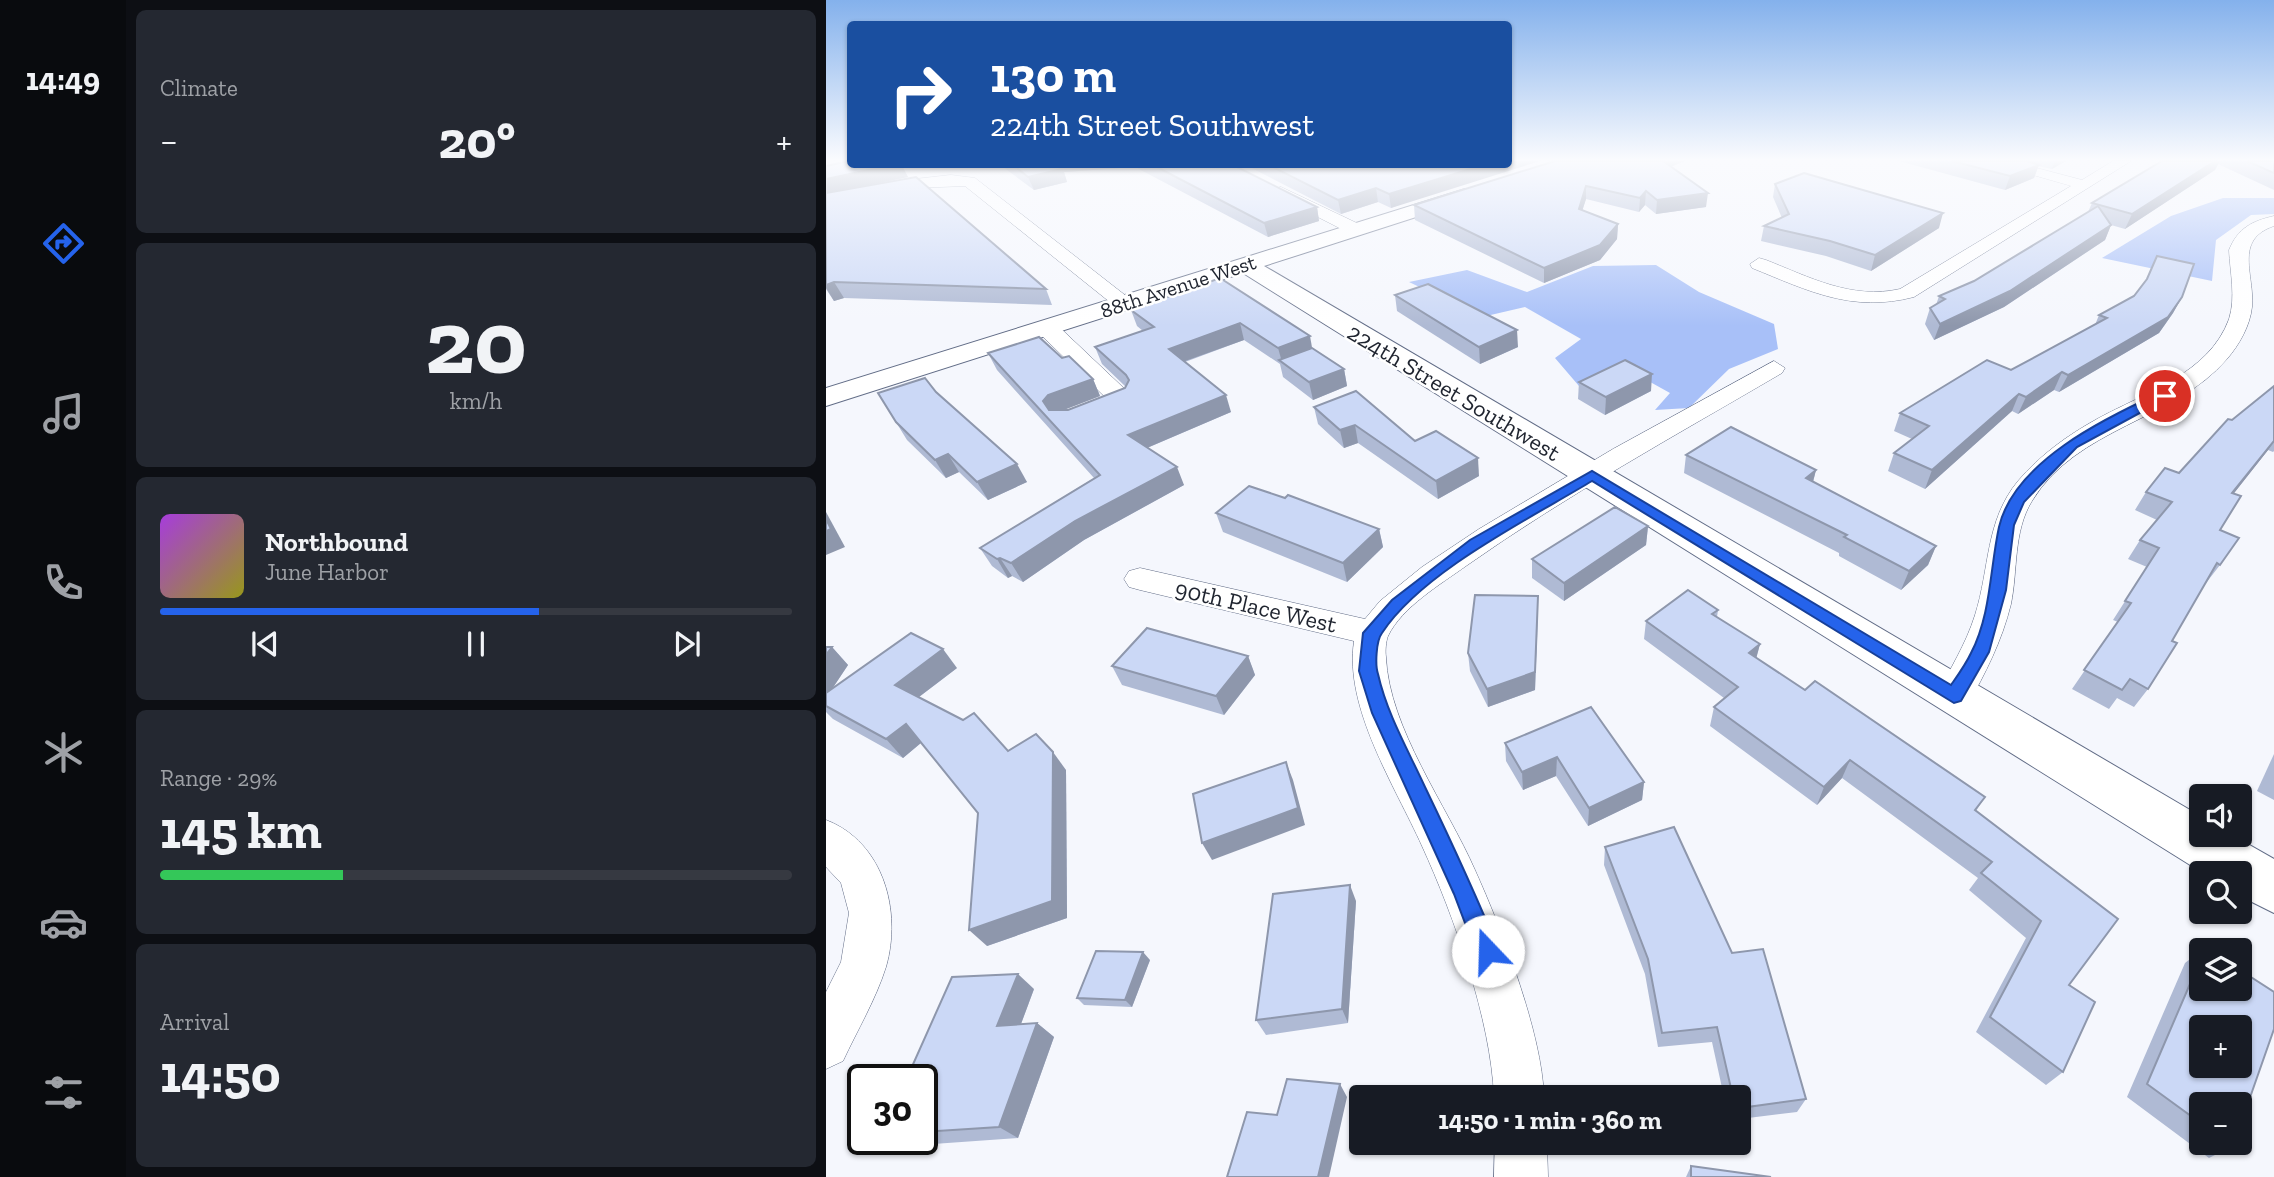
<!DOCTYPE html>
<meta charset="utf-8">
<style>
body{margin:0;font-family:"Zilla Slab",serif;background:#242831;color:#f1f3f6;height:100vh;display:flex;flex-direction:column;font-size:26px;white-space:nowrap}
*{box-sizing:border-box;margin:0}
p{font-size:23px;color:#9ea1a6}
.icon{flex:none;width:38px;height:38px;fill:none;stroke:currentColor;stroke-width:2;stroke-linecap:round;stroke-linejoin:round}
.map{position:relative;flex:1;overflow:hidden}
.side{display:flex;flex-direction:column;gap:10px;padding:10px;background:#0d0f14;width:700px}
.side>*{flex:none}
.banner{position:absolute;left:21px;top:21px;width:665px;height:147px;border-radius:7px;box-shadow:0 2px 5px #0004;background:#1a4fa0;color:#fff;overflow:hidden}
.buttons{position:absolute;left:1363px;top:784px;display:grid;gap:14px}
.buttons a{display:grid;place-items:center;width:63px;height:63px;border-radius:7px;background:#171b24;box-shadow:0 2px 5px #0004;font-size:35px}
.speed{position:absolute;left:21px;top:1064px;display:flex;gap:14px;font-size:35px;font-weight:700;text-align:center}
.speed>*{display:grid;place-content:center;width:91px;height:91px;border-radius:50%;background:#171b24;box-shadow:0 2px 5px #0004;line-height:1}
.speed .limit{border:4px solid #111;border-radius:10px;background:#fff;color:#111}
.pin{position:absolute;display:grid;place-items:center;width:60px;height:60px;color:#fff;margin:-30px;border:4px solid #fff;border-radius:50%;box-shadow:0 2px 7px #0007}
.me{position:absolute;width:77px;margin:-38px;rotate:339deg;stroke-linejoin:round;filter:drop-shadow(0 0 5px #0008)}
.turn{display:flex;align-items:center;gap:24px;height:147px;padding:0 28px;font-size:32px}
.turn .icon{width:91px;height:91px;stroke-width:2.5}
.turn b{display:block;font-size:49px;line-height:60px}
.big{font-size:52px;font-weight:700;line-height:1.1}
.side .tile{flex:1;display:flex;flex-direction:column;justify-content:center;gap:10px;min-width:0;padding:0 24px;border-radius:10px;background:#242831}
.side .dial{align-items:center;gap:0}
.dial b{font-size:91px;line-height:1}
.song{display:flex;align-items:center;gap:21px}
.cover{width:84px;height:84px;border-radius:10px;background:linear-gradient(135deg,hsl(280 70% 55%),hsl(60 70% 35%))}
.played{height:7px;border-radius:4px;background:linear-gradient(90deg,#2563eb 60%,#363941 60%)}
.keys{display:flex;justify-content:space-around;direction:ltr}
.heat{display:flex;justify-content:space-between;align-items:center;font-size:38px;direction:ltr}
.charge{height:10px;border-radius:5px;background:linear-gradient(90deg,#34c759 29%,#363941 0)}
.trip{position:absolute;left:523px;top:1085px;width:402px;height:70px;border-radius:7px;background:#171b24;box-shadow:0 2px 5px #0004;font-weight:700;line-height:70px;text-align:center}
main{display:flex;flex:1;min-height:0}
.tab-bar{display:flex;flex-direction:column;width:126px;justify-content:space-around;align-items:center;background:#090b0e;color:#9ea1a6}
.tab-bar .icon{width:49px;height:49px}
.tab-bar .selected{color:#2563eb}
.tab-bar b{font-size:32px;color:#f1f3f6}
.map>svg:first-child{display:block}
.forest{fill:#a8c0f8}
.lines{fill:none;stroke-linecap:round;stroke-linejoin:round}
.minor-casing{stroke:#626d87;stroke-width:1}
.tertiary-casing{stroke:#626d87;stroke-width:2}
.minor{fill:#fff;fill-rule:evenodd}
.tertiary{fill:#fff;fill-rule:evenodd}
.wall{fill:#afbad4}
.shaded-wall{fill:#8e97ac}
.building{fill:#cbd8f6;stroke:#8e97ac;stroke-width:2;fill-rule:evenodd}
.route{fill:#2563eb;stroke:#184099;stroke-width:2}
.labels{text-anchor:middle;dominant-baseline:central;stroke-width:5;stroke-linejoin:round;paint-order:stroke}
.far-street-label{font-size:21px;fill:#1f242f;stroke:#fff}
.street-label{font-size:24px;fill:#1f242f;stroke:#fff}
</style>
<main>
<nav class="tab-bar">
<b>14:49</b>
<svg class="icon selected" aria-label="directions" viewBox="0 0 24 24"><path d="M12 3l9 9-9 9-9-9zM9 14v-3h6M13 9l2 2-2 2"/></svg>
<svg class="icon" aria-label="music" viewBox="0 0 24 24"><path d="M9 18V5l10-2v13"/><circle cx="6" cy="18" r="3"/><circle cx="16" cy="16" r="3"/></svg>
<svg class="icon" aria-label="phone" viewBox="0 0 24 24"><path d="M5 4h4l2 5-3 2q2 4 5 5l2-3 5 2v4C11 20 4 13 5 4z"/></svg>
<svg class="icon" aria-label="climate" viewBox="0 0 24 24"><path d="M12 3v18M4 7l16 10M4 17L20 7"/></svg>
<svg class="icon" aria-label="car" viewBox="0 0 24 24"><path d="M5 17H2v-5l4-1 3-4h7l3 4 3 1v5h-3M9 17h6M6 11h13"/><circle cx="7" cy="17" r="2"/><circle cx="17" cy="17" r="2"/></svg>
<svg class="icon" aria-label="filters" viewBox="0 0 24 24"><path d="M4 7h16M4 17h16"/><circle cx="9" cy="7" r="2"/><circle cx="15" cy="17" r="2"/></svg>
</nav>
<section class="side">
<div class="tile"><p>Climate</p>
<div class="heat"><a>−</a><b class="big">20°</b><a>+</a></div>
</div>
<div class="tile dial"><b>20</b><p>km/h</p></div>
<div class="tile">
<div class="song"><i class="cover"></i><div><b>Northbound</b><p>June Harbor</p></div></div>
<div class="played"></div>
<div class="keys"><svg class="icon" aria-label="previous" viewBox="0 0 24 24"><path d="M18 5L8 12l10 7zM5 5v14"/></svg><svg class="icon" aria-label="pause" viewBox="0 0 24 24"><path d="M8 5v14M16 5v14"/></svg><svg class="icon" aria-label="next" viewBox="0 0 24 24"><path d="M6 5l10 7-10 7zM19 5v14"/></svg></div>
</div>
<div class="tile"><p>Range · 29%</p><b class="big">145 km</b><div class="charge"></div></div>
<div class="tile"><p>Arrival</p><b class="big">14:50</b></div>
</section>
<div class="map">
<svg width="1448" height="1177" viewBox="0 0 1448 1177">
<rect width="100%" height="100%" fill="#f5f7fd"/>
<g class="forest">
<path d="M1397,198h51v16l-23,1 -35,25 -4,41 -110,-23 69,-42z"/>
<path d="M830,265l43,27 75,32 4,25 -49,20 -40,39 -34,2 15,-17 -36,-20 -55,13 -24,-28 26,-19 -56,-32 -43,10 -73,-35 58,-12 60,22 66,-26z"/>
</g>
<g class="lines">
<g class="minor-casing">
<g id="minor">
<path d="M1158,161h26l72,19 31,-19h18l-217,136c-62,16 -105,-6 -162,-29l-2,-4 9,-6 7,2c43,17 86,40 134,29l171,-103z"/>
<path d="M125,175l24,3 155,121 3,4 -3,4h-14l-151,-121 -50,2 -89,19v-10l71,-16z"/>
<path d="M455,187l80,38 3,4 -3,4h-12l-74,-38v-6z"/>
<path d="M1448,216v10c-41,14 -19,49 -22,81 -2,19 -13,38 -25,52 -53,62 -150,68 -195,142 -19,31 -14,69 -21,103 -9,37 -26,70 -44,102l-13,4 -13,-4 -5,-10c14,-27 30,-52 39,-81 15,-47 10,-94 43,-134 22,-26 50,-46 79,-62 47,-26 112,-45 132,-100 7,-22 1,-47 0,-69 9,-22 23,-29 45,-34z"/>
<path d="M221,322l8,1 75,71 3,5c-8,12 -37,21 -51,17l-3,-5 3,-5 23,-9 -66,-64 -3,-5z"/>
<path d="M948,361l11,7 -3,5c-106,62 -215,122 -316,193 -25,18 -64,41 -78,70 -2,5 -3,15 -2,21 3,71 61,149 89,213 27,60 67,163 69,227h-50c-3,-77 -40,-181 -72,-251 -27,-60 -78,-138 -68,-205l-214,-51 -11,-3 -5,-8 5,-8 11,-3 225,51 15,-18 42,-34 57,-38 134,-80z"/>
<path d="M0,820c58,22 76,92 60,147 -10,32 -29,64 -43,94l-17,8v-77l15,-30 8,-49 -8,-30 -15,-16z"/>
<path d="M669,1143h52l1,34h-54z"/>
</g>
</g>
<g class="tertiary-casing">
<path id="tertiary" d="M639,189l7,2 3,4 -3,4 -208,67 938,551v18h30l42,24v54l-34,-17v-23h-37l-960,-600 -417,133v-18z"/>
</g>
<use href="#minor" class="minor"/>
<use href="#tertiary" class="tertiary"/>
</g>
<g class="wall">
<path d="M1073,161h167l-14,8 -14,-3 -4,12 -29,12z"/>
<path d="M1336,161h112v29l-56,-26 -3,6 -90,59 -14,-4 -6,15 -101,67 -70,33 -9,-16 5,-16 6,-3 3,-9 35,-15 114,-69 4,-9z"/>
<path d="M24,164h51l7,13 -36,8 174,104 6,16 -208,-7 -10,3 -8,-12v-123z"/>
<path d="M173,164h232l86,43 2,14 -51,16 -133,-70 -71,5 3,10 -33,8z"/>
<path d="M418,164h264l-117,44 -13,-6 -37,12z"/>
<path d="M845,167l35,40 -50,7 -11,-9 -6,7 -53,-13 -4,12 36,13 -1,15 -17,21 -56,23 -129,-63 -1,-15z"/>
<path d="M949,184l164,44 -68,43 -45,-15 -65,-15 3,-15 18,-8 -9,-21z"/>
<path d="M1331,256l25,41 -9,16 -14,20 -100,59 -5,-2 -36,24 -6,-3 -87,78 -37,-18 6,-18 18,-14 -18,-8 6,-18 111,-43 84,-45 4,-10 35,-19 11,-14z"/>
<path d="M394,278l92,70 32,21 3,17 -34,14 -30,-23 -3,-13 -36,-24 -59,22 46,50 -84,36 37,37 -100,55 -61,42 -11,-6 -4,2 -16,-12 -12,-18 114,-70 -97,-108 -9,-17 74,5 31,21 7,17 -37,14h5l57,-22 1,-1 -24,-23 -7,-17 48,-16 -6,-5 -6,-16z"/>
<path d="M569,295l123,52 -38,17 -83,-53z"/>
<path d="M753,382l72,9 -46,24 -27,-16z"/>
<path d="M1448,386v65l-1,1 -5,-2 -34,43 -14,37v35l-14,18h-1l-33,58 -24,48 -14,18 -17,-9 -8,11 -37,-20 46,-67 -5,-2 34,-53 -19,-8 12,-19 17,-20 -22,-10 11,-18 33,-19 53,-53z"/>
<path d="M110,392l91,90 -39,18 -29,-28 -13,6 -39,-38 -29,-47z"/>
<path d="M488,407l101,34 64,35 -41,23 -80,-56 -14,5 -26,-24z"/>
<path d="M860,455l130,15 -3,12 123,64 -8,19 -27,25 -62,-34v-3l-155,-80z"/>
<path d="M390,513l163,16 4,18 -36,35 -124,-50z"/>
<path d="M822,526l-2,19 -82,56 -32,-23v-19z"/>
<path d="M892,610l-1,7 43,27 -4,14 49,32 180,107 -9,14 142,108 -49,66 -6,87 -17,13 -70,-53 50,-94 -57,-48 9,-12 -136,-100 -25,27 -107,-79 4,-19 10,-9 -80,-59 2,-18z"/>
<path d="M712,615l-3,75 -47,17 -18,-36 -2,-18z"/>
<path d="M0,647h6l16,18 -16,24 125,-21 -38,29 89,54 58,19 1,148 -80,28 -9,-133 -57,-70 -18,15 -70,-39 -7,-7z"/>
<path d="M422,656l7,19 -31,40 -102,-30 -10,-19z"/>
<path d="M679,743l139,39 -2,18 -54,26 -32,-50 -33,14 -17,-29z"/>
<path d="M1448,754v46l-17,-9z"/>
<path d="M779,847l127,106 74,146 -9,13 -57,7v-22h-16l-12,-55 -54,5 -13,-73 -41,-109z"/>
<path d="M530,901l-8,122 -82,12 -10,-15z"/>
<path d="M1376,950v193h32l-1,3 -24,12 -82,-61 58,-134z"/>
<path d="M324,960l-18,47 -48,-2 -7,-7z"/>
<path d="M208,989l-13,35 16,-1 17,14 -36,101 -113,8 -14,-7h31v-59z"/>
<path d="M865,1166l80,11h-85z"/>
</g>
<g class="shaded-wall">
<path d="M682,161h32l-149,47 -2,-14 98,-30h21z"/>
<path d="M833,161h26l-27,11z"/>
<path d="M1229,161h11l-14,8z"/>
<path d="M1389,161h5l-5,9 -90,59 7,-15z"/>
<path d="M71,164h4l7,13 -82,17v-15z"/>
<path d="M224,164h84l1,3 -71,5 3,10 -33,8 -6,-13z"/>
<path d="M1213,165l-5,13 -29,12 5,-14z"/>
<path d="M760,186v13l-8,25 1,-15z"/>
<path d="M550,188l2,14 -37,12 -3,-14z"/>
<path d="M820,191l-1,14 -6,7 1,-14z"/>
<path d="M882,193l-2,14 -50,7 1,-14z"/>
<path d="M491,207l2,14 -51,16 -4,-14z"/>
<path d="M1117,213l-4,15 -68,43 4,-16z"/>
<path d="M792,224l-1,15 -17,21 -56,23v-15z"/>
<path d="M1285,225l-6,15 -101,67 -70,33 6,-16z"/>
<path d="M8,282l10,16 -10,3 -8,-13v-3z"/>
<path d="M1356,297l-9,16 -14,20 -100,59 9,-17z"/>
<path d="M414,323l4,17 -70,25 -5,-16z"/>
<path d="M691,330l1,17 -38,17 -1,-17z"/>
<path d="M484,336l3,17 -31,9 -4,-14z"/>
<path d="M518,369l3,17 -34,14 -4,-18z"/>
<path d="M1236,372l-8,18 -36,24 8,-17z"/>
<path d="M826,374l-1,17 -46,24 1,-18z"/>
<path d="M267,379l7,17 -44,17 -4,6 -9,-18 5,-6z"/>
<path d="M1193,394l-7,17 -87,78 7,-19z"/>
<path d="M400,395l5,17 -96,41 -7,-18z"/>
<path d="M529,425l3,18 -14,5 -4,-18z"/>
<path d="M1448,441l-6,9 -48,61 12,-18z"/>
<path d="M122,454l11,18 -13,6 -11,-18z"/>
<path d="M652,458l1,18 -41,23 -2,-18z"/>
<path d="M191,464l10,18 -39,18 -11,-18z"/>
<path d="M351,467l7,18 -100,55 -61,42 -12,-19 64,-42z"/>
<path d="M990,470l-5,19 -5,-11z"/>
<path d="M0,512l19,35 -19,8z"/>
<path d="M822,526l-2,19 -82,56v-18z"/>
<path d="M553,529l4,18 -36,35 -4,-19z"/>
<path d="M1110,546l-8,19 -27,25 8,-19z"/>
<path d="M174,558l12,18 -4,2 -11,-19z"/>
<path d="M712,596l-3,94 -47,17 -1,-18z"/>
<path d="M934,644l-5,19 -6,-10z"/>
<path d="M6,647l16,18 -22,33v-43z"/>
<path d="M117,649l14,19 -46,35 -16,-18z"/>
<path d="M422,656l7,19 -31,40 -8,-19z"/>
<path d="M80,724l16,18 -19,16 -17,-19z"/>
<path d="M227,752l13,18 1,148 -80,28 -18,-16z"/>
<path d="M731,757l-1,19 -33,14 -1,-18z"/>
<path d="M1024,760l-8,18 -25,27 7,-18z"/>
<path d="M460,762l7,18 12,45 -93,35 -10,-17z"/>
<path d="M818,782l-2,18 -54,26 1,-18z"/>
<path d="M524,885l6,16 -8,122 -6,-14z"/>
<path d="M317,952l7,8 -18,47 -7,-7z"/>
<path d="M192,974l16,15 -19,51 -18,-14z"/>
<path d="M211,1023l17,14 -36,101 -19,-11z"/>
<path d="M514,1084l7,13 -18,80h-11z"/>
</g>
<g class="building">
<path d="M23,161h1v3h47l-71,15v-13z"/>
<path d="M729,161h108l45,32 -51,7 -11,-9 -6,7 -54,-12 -7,23 39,15 -18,21 -56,23 -130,-63z"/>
<path d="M1126,161h75l12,4 -29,11z"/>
<path d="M1336,161h53l-83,53 -40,-11z"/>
<path d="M1421,161h27v12z"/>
<path d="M186,164h44l6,5 -34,8z"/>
<path d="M325,164h80l86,43 -53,16z"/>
<path d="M441,164h220l-98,30 -13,-6 -38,12z"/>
<path d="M978,173l139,40 -68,42 -45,-14 -66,-15 25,-12 -14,-30z"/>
<path d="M90,177l130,112 -212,-7 -8,3v-92z"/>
<path d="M1272,206l13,19 -101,66 -70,33 -10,-16 15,-9 -6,-3 35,-15z"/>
<path d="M1331,256l37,8 -12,33 -14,20 -100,58 -6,-3 -36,25 -7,-3 -87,76 -38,-17 35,-27 -29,-13 87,-53 24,10 96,-52 -8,-3 35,-19 13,-17z"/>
<path d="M394,278l90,58 -32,12 -38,-25 -71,26 57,46 -98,40 49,32 -102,54 -64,42 -11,-5 -3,1 -17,-11 120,-73 -112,-122 51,-16 23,21 7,-2 24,23 -45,16 -5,6 6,9h19l57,-22 4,-8 -3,-5 -31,-28 59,-20 -23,-17z"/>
<path d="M602,284l89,46 -38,17 -84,-52z"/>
<path d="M486,348l32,21 -35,13 -30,-22z"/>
<path d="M799,360l27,14 -46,23 -27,-15z"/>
<path d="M99,378l11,14 81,72 -40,18 -29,-28 -13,6 -39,-38 -18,-29z"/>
<path d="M1448,386v55l-42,52 9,3 -21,34 19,8 -19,27 -3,-2 -45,78 5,2 -29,46 -18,-10 -8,11 -38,-20 47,-67 -6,-2 34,-53 -19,-8 32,-38 -26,-10 19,-24 14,5 49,-54 4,1z"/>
<path d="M530,391l59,50 21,-10 42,27 -42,23 -81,-56 -15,5 -26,-23z"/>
<path d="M905,427l85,43 -10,8 130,68 -27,25 -65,-34 3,-2 -161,-80z"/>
<path d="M423,486l36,12 3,-3 91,34 -36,34 -127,-50z"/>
<path d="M789,507l33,19 -84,57 -32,-24z"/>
<path d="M0,519l5,10 -5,2z"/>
<path d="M862,590l30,20 -6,4 48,30 -11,9 56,37 10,-9 170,116 -10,13 143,109 -49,66 26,17 -32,70 -73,-55 51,-96 -60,-48 11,-11 -142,-102 -26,27 -110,-80 24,-20 -92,-66z"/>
<path d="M649,595l63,1 -3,76 -48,17 -19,-36z"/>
<path d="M321,628l101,28 -32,40 -104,-30z"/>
<path d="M85,633l32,16 -48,36 68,35 11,-7 34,38 28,-17 17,18 -1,149 -83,29 9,-117 -72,-89 -20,15 -60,-33v-13z"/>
<path d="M0,647h6l-6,8z"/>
<path d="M765,707l53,75 -55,26 -32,-51 -35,15 -17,-29z"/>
<path d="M460,762l12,46 -96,35 -9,-49z"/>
<path d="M848,827l58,126 31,-4 43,150 -66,9v-11h-7l-16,-70 -55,6 -14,-74 -43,-112z"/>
<path d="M524,885l-8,124 -86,11 17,-126z"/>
<path d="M270,951l47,1 -18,48 -48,-2z"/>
<path d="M1376,956v33h38v-19l34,22v37l-34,97v-22h-38v20l-55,-40zM1376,1027h38v39h-38z"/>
<path d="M192,974l-21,52 40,-3 -38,104 -77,5v-52h-16l46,-103z"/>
<path d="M461,1079l53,5 -22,93h-91l20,-65 30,3z"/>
<path d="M865,1166l80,11h-80z"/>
</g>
<linearGradient id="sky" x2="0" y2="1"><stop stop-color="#84b1ec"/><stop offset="0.49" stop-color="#fafbfe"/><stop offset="1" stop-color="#fafbfe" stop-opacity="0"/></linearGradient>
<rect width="1448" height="326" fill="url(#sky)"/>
<path class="route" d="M1334,393l11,3 -94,51 -53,55 -10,23 -8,65 -17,62 -28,49 -7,2 -362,-222c-63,38 -170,91 -210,152 -6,8 -7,32 -4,41 9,40 30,76 47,113 26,54 51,108 74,164l-3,9 -8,3 -9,-3 -25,-66 -82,-181 -13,-42 4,-38 29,-33 78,-60 122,-69 359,214c7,-10 15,-21 20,-32 20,-38 19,-85 28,-126 15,-65 106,-109 161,-134z"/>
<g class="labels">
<g class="far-street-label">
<text transform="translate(352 286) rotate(-18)">88th Avenue West</text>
</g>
<g class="street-label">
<text transform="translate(628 392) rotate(31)">224th Street Southwest</text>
<text transform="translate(430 606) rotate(13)">90th Place West</text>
</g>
</g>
</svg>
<div class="buttons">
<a><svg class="icon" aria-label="sound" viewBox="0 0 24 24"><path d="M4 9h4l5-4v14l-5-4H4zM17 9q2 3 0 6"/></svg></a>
<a><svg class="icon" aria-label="search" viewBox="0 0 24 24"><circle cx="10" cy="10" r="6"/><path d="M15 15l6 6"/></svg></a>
<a><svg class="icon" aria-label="layers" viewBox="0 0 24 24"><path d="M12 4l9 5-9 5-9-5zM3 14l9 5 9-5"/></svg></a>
<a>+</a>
<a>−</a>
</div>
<div class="speed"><div class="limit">30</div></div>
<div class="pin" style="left:1339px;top:396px;background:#d93025"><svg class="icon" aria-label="arrive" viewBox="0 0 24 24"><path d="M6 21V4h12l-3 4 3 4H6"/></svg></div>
<svg class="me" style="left:662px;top:951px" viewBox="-20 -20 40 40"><circle r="19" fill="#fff"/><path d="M0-13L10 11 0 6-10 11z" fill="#2563eb"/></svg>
<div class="trip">14:50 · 1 min · 360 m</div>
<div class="banner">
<div class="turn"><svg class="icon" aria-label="right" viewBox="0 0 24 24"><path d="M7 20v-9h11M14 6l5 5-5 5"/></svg><div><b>130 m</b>224th Street Southwest</div></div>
</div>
</div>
</main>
